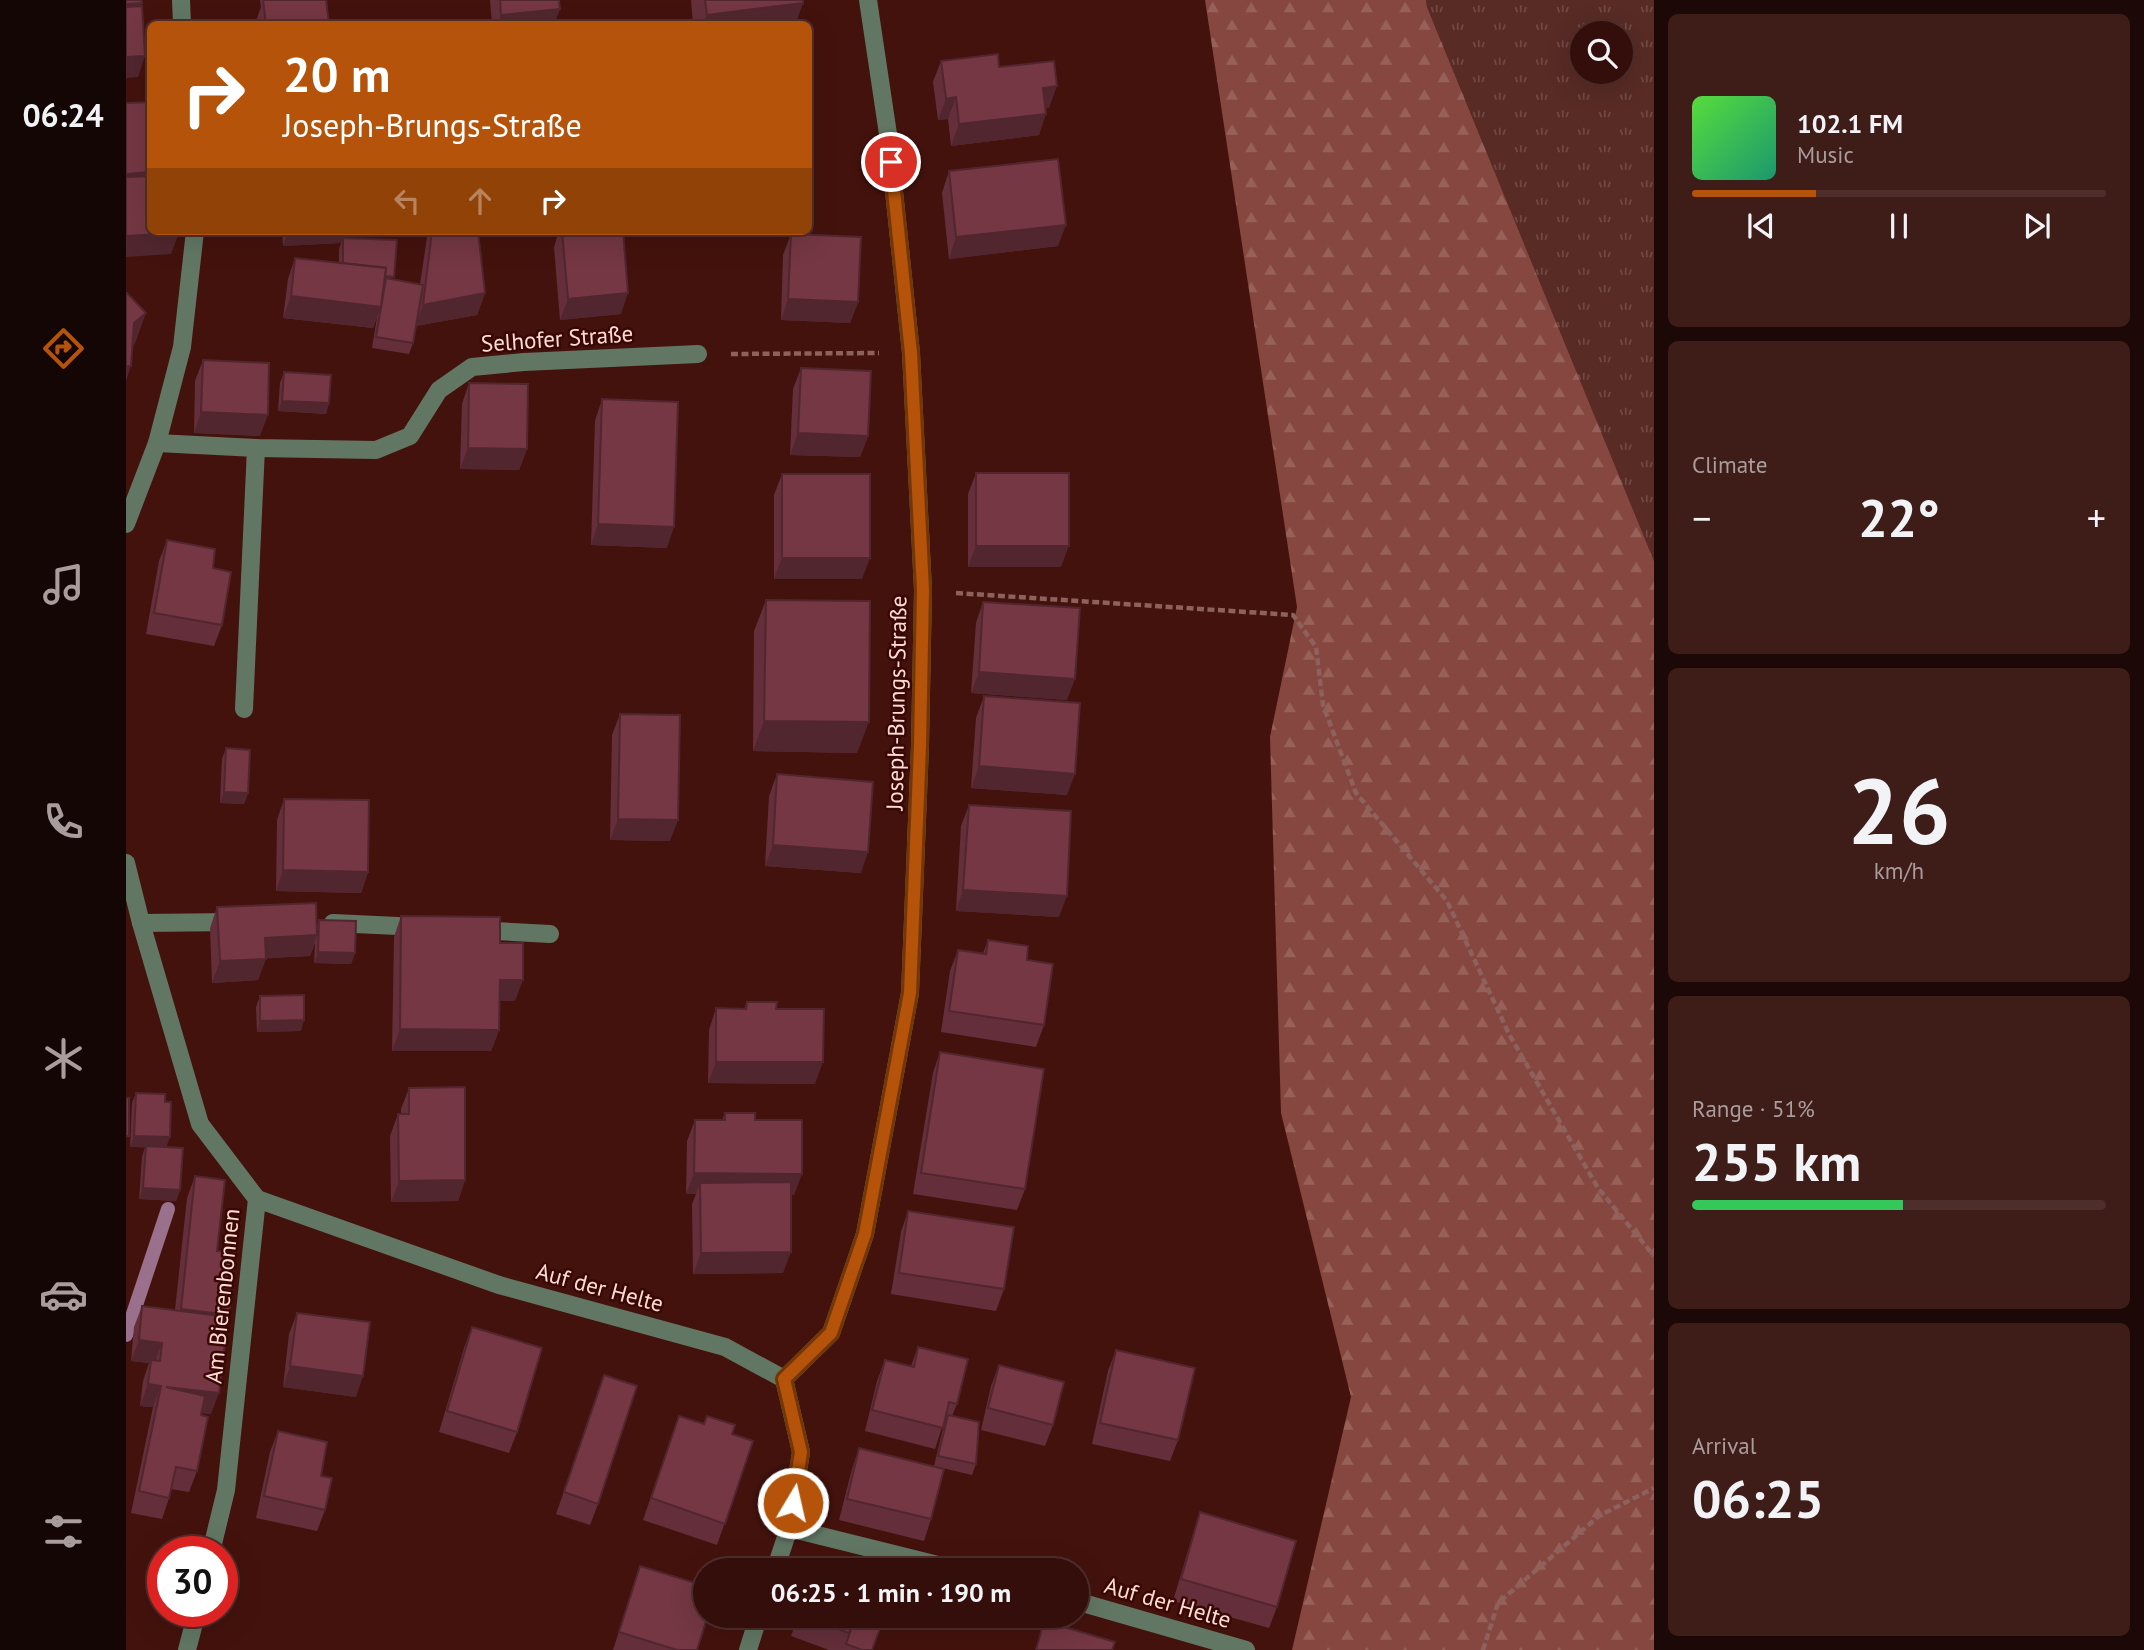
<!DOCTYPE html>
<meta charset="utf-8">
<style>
body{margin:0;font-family:"PT Sans",sans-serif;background:#3e1c18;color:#f1f3f6;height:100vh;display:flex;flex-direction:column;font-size:26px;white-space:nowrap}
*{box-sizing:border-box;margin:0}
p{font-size:23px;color:#a99c9c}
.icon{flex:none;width:38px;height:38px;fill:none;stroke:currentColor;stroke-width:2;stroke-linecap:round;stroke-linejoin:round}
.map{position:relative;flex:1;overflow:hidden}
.sheet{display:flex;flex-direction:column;gap:14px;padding:14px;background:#1c0806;width:490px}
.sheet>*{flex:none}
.top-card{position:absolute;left:21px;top:21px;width:665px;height:214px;border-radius:10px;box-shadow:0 7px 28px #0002,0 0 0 2px #4e2e2b;background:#b45309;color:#fff;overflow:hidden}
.tools{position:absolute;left:1444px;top:21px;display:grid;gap:14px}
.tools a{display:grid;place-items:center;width:63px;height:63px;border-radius:50%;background:#330e0a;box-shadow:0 7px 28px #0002,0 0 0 2px #4e2e2b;font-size:35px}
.speed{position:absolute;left:21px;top:1536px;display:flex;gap:14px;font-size:35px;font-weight:700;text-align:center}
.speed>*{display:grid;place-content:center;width:91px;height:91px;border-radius:50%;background:#330e0a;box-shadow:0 7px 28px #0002,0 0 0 2px #4e2e2b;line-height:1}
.speed .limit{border:10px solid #d22;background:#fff;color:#111}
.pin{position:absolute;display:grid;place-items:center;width:60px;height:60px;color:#fff;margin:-30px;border:4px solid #fff;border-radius:50%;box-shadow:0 2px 7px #0007}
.me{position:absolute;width:77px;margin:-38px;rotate:9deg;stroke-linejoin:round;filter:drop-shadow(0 0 5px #0008)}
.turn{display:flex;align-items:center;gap:24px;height:147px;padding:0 21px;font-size:32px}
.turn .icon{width:91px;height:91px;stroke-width:2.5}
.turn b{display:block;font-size:49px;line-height:60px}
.lanes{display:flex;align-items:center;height:66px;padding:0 21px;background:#0003;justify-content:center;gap:35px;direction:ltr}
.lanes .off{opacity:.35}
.big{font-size:52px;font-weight:700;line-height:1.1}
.sheet .tile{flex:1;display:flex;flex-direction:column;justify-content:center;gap:10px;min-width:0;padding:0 24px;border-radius:10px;background:#3e1c18}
.sheet .dial{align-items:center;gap:0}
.dial b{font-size:91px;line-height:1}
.song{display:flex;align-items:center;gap:21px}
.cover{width:84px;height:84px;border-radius:10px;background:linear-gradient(135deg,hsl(110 70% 55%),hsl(160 70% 35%))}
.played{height:7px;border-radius:4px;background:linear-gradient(90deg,#b45309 30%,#4e2e2b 30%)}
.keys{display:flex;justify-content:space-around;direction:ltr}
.heat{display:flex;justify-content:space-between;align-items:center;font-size:38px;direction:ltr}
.charge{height:10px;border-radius:5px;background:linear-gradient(90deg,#34c759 51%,#4e2e2b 0)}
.trip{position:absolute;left:567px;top:1558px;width:396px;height:70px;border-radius:35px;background:#330e0a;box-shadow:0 7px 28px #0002,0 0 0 2px #4e2e2b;font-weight:700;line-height:70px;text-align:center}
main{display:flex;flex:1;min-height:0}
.tabs{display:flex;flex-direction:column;width:126px;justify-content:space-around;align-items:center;background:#140604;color:#a99c9c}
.tabs .icon{width:49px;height:49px}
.tabs .on{color:#b45309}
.tabs b{font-size:32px;color:#f1f3f6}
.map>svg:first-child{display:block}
.grass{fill:url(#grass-tufts);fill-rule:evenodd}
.forest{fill:url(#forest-firs)}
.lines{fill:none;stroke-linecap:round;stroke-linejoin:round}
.stream{stroke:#9a708c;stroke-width:14}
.path{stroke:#8d615c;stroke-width:4.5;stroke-dasharray:7 3.5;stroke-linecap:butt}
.minor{stroke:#617764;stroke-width:18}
.wall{fill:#642f3a}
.shaded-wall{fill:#51262f}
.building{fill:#743743;stroke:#51262f;stroke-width:2}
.route-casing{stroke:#753606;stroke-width:18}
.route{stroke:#b45309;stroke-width:12}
.labels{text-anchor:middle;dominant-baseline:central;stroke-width:5;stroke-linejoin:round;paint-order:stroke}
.street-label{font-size:23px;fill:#fedcd6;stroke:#390704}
</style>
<main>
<nav class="tabs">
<b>06:24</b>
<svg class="icon on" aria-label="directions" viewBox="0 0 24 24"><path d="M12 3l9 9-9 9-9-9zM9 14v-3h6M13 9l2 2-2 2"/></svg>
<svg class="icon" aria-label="music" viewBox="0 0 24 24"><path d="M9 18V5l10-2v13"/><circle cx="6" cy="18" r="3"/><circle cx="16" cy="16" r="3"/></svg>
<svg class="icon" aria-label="phone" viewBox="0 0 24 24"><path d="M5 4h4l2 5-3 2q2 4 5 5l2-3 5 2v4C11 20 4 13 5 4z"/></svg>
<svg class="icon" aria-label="climate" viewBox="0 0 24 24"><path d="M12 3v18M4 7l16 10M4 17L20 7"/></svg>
<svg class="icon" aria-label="car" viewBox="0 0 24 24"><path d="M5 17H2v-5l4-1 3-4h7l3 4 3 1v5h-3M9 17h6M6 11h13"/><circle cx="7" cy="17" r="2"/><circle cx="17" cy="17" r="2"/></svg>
<svg class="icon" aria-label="filters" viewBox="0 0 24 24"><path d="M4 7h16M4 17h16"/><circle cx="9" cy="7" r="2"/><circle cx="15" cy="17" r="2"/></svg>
</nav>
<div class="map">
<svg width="1528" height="1650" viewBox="0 0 1528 1650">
<defs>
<pattern id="grass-tufts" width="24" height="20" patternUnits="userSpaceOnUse" patternTransform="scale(1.75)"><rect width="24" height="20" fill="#582b25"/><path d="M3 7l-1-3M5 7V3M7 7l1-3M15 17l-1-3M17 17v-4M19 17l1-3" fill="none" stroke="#714944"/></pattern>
<pattern id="forest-firs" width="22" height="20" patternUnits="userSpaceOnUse" patternTransform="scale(1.75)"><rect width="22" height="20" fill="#85473f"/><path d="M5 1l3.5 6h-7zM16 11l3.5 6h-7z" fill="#97615a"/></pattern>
</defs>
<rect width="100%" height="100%" fill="#44120d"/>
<path class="grass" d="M1300,0h228v561l-227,-554zM1456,33h38v39h-38z"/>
<path class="forest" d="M1079,0h221l1,7 227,554v1089h-362l59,-253 -70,-284 -11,-376 27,-130z"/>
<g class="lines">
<path class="stream" d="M0,1335l42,-126"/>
<g class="path">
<path d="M605,354l148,-1"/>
<path d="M830,593l337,22 23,32 7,58 33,88 91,108 62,133 89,154 56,68"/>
<path d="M1357,1650l15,-47 101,-87 55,-28"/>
</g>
<g class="minor">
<path d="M55,0l1,24"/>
<path d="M31,443l99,5 120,2 34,-14 29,-46 33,-23 52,-5 174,-8"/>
<path d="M0,524l31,-81 25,-96 13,-116"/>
<path d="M118,709l12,-261"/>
<path d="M0,863l15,60 59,201 57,75 -31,291 -15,62"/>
<path d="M15,923l94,-1"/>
<path d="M207,923l87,4"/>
<path d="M350,930l74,4"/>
<path d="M131,1199l242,86 226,62 59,32 17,73 -12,76 -14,42"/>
<path d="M658,1379l47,-46 34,-99 45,-241 10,-247 3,-156 -12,-237 -23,-219 -20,-134"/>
<path d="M663,1528l169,42"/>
<path d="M950,1601l170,49"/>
<path d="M61,1650l10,-38"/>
<path d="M622,1650l11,-35"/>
</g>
</g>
<g class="wall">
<path d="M134,0h67l2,24h-73v-3l5,-14z"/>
<path d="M364,0h69l1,9 -6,15h-62z"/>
<path d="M565,0h112v3l-8,21h-102z"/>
<path d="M815,61l58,6 50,41h-3l-7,27 -88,11 -3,-27 -10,1 -5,-38z"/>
<path d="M823,171l109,75 -109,13 -7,-66z"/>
<path d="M156,231h65l-3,7 49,41 27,5 8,-53h50l7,62 -8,22 -61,11 -3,17 -4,11 -37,-6 5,-31 -4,11 -90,-10 5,-39 7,-21 44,5v-14l2,-6 -58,3z"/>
<path d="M433,231h64l-2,83 -61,6 -6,-73z"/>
<path d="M665,234l67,68 -8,21 -69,-3 2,-65z"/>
<path d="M77,360l57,76 -66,-3 1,-52z"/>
<path d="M675,368l67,68 -8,21 -70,-2 3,-66z"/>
<path d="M158,372l45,31 -3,11 -48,-3 2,-28z"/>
<path d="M343,383l58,66 -8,21 -59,-1 2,-65z"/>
<path d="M476,399l65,149 -76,-3 4,-124z"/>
<path d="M850,473l85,94h-93v-73z"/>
<path d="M656,474l80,105h-88v-84z"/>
<path d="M41,540l46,28 9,57 -8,21 -68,-12 13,-73z"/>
<path d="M640,600l91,153 -104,-2 1,-120z"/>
<path d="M857,602l84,98 -96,-7 5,-70z"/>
<path d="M858,696l83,99 -96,-7 5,-70z"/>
<path d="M494,714l50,127 -60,-1 2,-105z"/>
<path d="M100,748l22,45 -4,11 -24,-1 2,-44z"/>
<path d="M651,774l84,99 -96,-7 4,-70z"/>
<path d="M158,799l84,73 -7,21 -85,-2 1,-71z"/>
<path d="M843,805l90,112 -103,-6 5,-85z"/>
<path d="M91,907l100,19 2,-6 36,33 -4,11 -37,-1 1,-20 -5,13 -44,2 -8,22 -46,3 -2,-55z"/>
<path d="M275,916l99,27 15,58h-15l-1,29 -8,21h-99l2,-114z"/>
<path d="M862,940l39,20 17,65 -8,22 -95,-15 9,-61 8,-21 25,3z"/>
<path d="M134,996l41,35 -44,1 -1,-25z"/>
<path d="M621,1002l29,7 39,75 -107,-1 1,-53 7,-22 28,1z"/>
<path d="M814,1052l85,137 -8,21 -104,-16 20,-121z"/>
<path d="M283,1088l56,92 -7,21 -67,1 -1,-66 8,-22h3v-5z"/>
<path d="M10,1093l29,9 1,45 14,43 -4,11 -37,-2 3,-42 3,-10h-15l2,-44z"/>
<path d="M599,1113l30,7 39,75h-3l-8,78 -90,1 -1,-70 4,-10h-10l1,-53 8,-21h27z"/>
<path d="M69,1176l22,75 12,64 -18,99 -10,-1 -4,58 -8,21 -18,-3 -2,9 -7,21 -31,-6 22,-106 -13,-1 3,-25 6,-18 -18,-2 3,-34 8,-21 33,4 12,-112z"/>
<path d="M782,1211l96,78 -8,22 -105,-17 10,-62z"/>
<path d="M171,1313l59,84 -73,-10 6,-53z"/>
<path d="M346,1327l45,105 -8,21 -70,-21 25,-84z"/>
<path d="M792,1347l39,57 -5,12 24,48 -4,11 -38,-9 10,-42h-1l-8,25 -70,-18 12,-50 8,-21 26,6z"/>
<path d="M990,1350l62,90 -8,21 -78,-17 16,-73z"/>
<path d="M873,1365l54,60 -8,21 -64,-16 10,-44z"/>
<path d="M471,1397l1,107 -8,21 -34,-11z"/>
<path d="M553,1416l74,25 -36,104 -74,-25z"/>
<path d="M152,1431l43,45 4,34 -8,21 -61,-13 14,-66z"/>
<path d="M733,1448l72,71 -7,22 -85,-21 13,-51z"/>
<path d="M1074,1512l77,95 -8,21 -96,-27 20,-67z"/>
<path d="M514,1566l57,84h-84z"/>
<path d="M673,1615h86l-13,35h-43l-38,-14z"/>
</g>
<g class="shaded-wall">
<path d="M16,3l-8,21 -8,1v-21z"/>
<path d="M677,3l-8,21h-92l4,-9z"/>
<path d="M434,9l-6,15h-57l4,-9z"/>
<path d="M19,56l-7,21 -12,1v-21z"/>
<path d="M931,86l-8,22 -14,1 8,-21z"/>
<path d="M830,97l-8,22 -10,1 8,-21z"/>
<path d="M920,114l-7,21 -88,11 8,-22z"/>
<path d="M24,172v21l-24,2v-21z"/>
<path d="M940,225l-8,21 -109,13 7,-22z"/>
<path d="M221,232l-4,10v-4l-2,5 -58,3 4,-11z"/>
<path d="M53,233l-8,21 -45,3v-21z"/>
<path d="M359,293l-8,22 -62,11 8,-21z"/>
<path d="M502,293l-7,21 -61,6 8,-21z"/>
<path d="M165,296l90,11 -8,21 -90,-10z"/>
<path d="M662,299l70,3 -8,21 -69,-3z"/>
<path d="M20,313l-11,31 -9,7 8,-28z"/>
<path d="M0,366h5l-5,15z"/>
<path d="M156,401l47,2 -3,11 -48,-3z"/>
<path d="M75,412l67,3 -8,21 -66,-3z"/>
<path d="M672,433l70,3 -8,21 -70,-2z"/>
<path d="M342,448l59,1 -8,21 -59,-1z"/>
<path d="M472,524l76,3 -7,21 -76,-3z"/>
<path d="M850,546h93l-8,21h-93z"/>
<path d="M656,558h88l-8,21h-88z"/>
<path d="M853,672l96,7 -8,21 -96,-7z"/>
<path d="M638,721l105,1 -12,31 -104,-2z"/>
<path d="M853,766l96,8 -8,21 -96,-7z"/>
<path d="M98,792l24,1 -4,11 -24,-1z"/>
<path d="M492,819l60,1 -8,21 -60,-1z"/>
<path d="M647,845l95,7 -7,21 -96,-7z"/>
<path d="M157,870l85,2 -7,21 -85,-2z"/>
<path d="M837,890l104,6 -8,21 -103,-6z"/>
<path d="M191,935l-7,21 -53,3 8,-21z"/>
<path d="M192,952l37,1 -4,11 -37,-1z"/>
<path d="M140,959l-8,21 -46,3 8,-22z"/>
<path d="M374,980h23l-8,21h-23z"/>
<path d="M178,1020l-3,11 -44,1 3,-11z"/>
<path d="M274,1029l99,1 -8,21h-99z"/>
<path d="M590,1062h107l-8,22 -107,-1z"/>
<path d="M8,1136l36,1 -4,11 -36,-1z"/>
<path d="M568,1173l108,1 -8,21 -94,-1v-11l-4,11h-10z"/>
<path d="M339,1180l-7,21 -67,1 8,-21z"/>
<path d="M17,1188l37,2 -4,11 -37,-2z"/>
<path d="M665,1252l-8,21 -90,1 8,-21z"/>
<path d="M55,1309l48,6 -8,21 -48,-5z"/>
<path d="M13,1340l23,3 -8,21 -3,-4 -2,3 -18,-2z"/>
<path d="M164,1366l73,10 -7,21 -73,-10z"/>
<path d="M22,1384l13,2 -8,21 -13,-1z"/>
<path d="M40,1387l53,6 -8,21 -53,-6z"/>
</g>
<g class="building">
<path d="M0,0h15l1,3 -16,1z"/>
<path d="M137,0h63l3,24h-63z"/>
<path d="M374,0h59l1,9 -59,6z"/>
<path d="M579,0h98v3l-96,12z"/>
<path d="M16,6l3,50 -19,1v-50z"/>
<path d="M872,54l1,13 55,-6 3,25 -14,2 3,26 -87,10 -3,-27 -10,2 -5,-38z"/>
<path d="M24,102v70l-24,2v-71z"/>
<path d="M932,159l8,66 -110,12 -7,-66z"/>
<path d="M24,176v55h29v2l-53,3v-59z"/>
<path d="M161,231h60v1l-60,3z"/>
<path d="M306,231h46l7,62 -62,12z"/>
<path d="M436,231h61l5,62 -60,6z"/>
<path d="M665,234l70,3 -3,65 -70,-3z"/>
<path d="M217,238l54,2 -3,37 -9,-1 1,-8 -43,-5z"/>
<path d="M169,258l91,10 -5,39 -90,-11z"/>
<path d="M260,278l37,7 -10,58 -37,-6z"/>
<path d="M1,293l19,20 -12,10 -3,43h-5v-72z"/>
<path d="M77,360l66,3 -1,52 -67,-3z"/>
<path d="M675,368l70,3 -3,65 -70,-3z"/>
<path d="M158,372l47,3 -2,28 -47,-2z"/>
<path d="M343,383l59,1 -1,65 -59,-1z"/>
<path d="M476,399l76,3 -4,125 -76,-3z"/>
<rect x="850" y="473" width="93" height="73"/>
<rect x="656" y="474" width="88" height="84"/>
<path d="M41,540l48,9 -2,19 18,4 -9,53 -68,-12z"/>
<path d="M640,600l104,1 -1,121 -105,-1z"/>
<path d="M857,602l97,6 -5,71 -96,-7z"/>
<path d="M858,696l96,7 -5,71 -96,-8z"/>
<path d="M494,714l60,1 -2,105 -60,-1z"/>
<path d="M100,748l24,2 -2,43 -24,-1z"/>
<path d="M651,774l96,8 -5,70 -95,-7z"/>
<path d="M158,799l85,1 -1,72 -85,-2z"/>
<path d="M843,805l102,6 -4,85 -104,-6z"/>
<path d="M190,903l1,32 -52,3 1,21 -46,2 -3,-54z"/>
<path d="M275,916l99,1v26h23v37h-23l-1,50 -99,-1z"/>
<path d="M193,920l37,1 -1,32 -37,-1z"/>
<path d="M862,940l40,6 -1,14 26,4 -9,61 -95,-14 9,-61 28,4z"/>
<path d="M178,995v25l-44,1v-25z"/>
<path d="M621,1002h30l-1,7h48l-1,53h-107v-54l30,1z"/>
<path d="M814,1052l104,17 -19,120 -104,-16z"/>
<path d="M339,1087v93l-66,1 -1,-67h11v-26z"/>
<path d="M10,1093l29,1v8h6l-1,35 -36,-1z"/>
<rect x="0" y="1098" width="3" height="38"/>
<path d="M599,1113h30v7h47v54l-108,-1 1,-53h30z"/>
<path d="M20,1146l37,2 -3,42 -37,-2z"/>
<path d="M69,1176l30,4 -8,71 18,2 -6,62 -48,-6z"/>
<path d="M665,1182v70l-90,1 -1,-70z"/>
<path d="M782,1211l106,16 -10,62 -105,-16z"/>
<path d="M16,1306l86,11 -9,76 -53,-6 39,9 -4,19 7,2 -11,54 -21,-4 -7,31 -30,-7 22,-105 -13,-2 3,-24 9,1 2,-18 -23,-3z"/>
<path d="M171,1313l73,9 -7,54 -73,-10z"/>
<path d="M346,1327l70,21 -25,84 -70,-21z"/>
<path d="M792,1347l50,12 -11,45 -8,-2 -6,26 -71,-18 13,-50 29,7z"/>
<path d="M990,1350l79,18 -17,72 -78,-17z"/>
<path d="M873,1365l65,17 -11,43 -65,-17z"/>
<path d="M478,1375l33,11 -39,118 -34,-12z"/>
<path d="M822,1415l31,7 -3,42 -38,-8z"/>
<path d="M553,1416l25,8 3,-8 28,9 -3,9 21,7 -28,83 -74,-26z"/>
<path d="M152,1431l49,11 -6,34 11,2 -7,32 -61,-14z"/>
<path d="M733,1448l85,21 -13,50 -84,-20z"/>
<path d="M1074,1512l96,29 -19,66 -96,-28z"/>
<path d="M693,1559l30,11h-34z"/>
<path d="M514,1566l65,20v29h3l-11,35h-20l-58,-18z"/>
<path d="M673,1615h57l-7,18z"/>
<path d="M730,1615h29l-13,35h-10l-16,-6z"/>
<path d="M918,1621l71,21 -3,8h-76z"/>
</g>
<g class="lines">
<g class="route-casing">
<path id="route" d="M667,1503l8,-51 -17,-73 47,-46 34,-99 45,-241 10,-247 3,-156 -12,-237 -20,-191"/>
</g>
<use href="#route" class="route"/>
</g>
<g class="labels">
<g class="street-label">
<text transform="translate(431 338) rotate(-4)">Selhofer Straße</text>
<text transform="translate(770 703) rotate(-89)">Joseph-Brungs-Straße</text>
<text transform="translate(474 1287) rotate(15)">Auf der Helte</text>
<text transform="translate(96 1296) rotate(-84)">Am Bierenbonnen</text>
<text transform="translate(1042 1602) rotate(16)">Auf der Helte</text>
</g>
</g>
</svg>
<div class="tools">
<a><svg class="icon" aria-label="search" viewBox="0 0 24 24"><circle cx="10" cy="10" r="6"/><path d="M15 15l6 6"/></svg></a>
</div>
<div class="speed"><div class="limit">30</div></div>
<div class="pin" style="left:765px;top:162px;background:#d93025"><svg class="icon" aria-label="arrive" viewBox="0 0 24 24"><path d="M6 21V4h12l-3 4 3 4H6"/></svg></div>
<svg class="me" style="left:667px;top:1503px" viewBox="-20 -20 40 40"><circle r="17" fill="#b45309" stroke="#fff" stroke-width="3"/><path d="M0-11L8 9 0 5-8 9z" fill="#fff"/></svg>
<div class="trip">06:25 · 1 min · 190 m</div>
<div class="top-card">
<div class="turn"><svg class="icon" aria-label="right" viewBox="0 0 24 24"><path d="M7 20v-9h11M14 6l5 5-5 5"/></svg><div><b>20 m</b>Joseph-Brungs-Straße</div></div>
<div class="lanes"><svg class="icon off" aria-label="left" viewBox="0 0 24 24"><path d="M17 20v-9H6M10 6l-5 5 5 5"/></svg><svg class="icon off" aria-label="ahead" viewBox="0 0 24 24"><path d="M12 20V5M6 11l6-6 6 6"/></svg><svg class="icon" aria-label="right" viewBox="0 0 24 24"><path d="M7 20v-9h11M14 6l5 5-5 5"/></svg></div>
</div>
</div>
<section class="sheet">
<div class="tile">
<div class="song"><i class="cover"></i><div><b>102.1 FM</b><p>Music</p></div></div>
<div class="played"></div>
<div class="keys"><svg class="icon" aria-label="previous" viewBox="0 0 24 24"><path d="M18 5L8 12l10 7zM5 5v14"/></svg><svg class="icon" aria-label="pause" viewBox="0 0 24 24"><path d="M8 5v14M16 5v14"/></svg><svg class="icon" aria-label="next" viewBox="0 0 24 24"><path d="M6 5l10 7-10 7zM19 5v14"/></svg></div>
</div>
<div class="tile"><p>Climate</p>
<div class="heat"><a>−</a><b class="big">22°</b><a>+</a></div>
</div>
<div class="tile dial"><b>26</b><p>km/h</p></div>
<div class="tile"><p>Range · 51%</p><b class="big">255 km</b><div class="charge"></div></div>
<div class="tile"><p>Arrival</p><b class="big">06:25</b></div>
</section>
</main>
